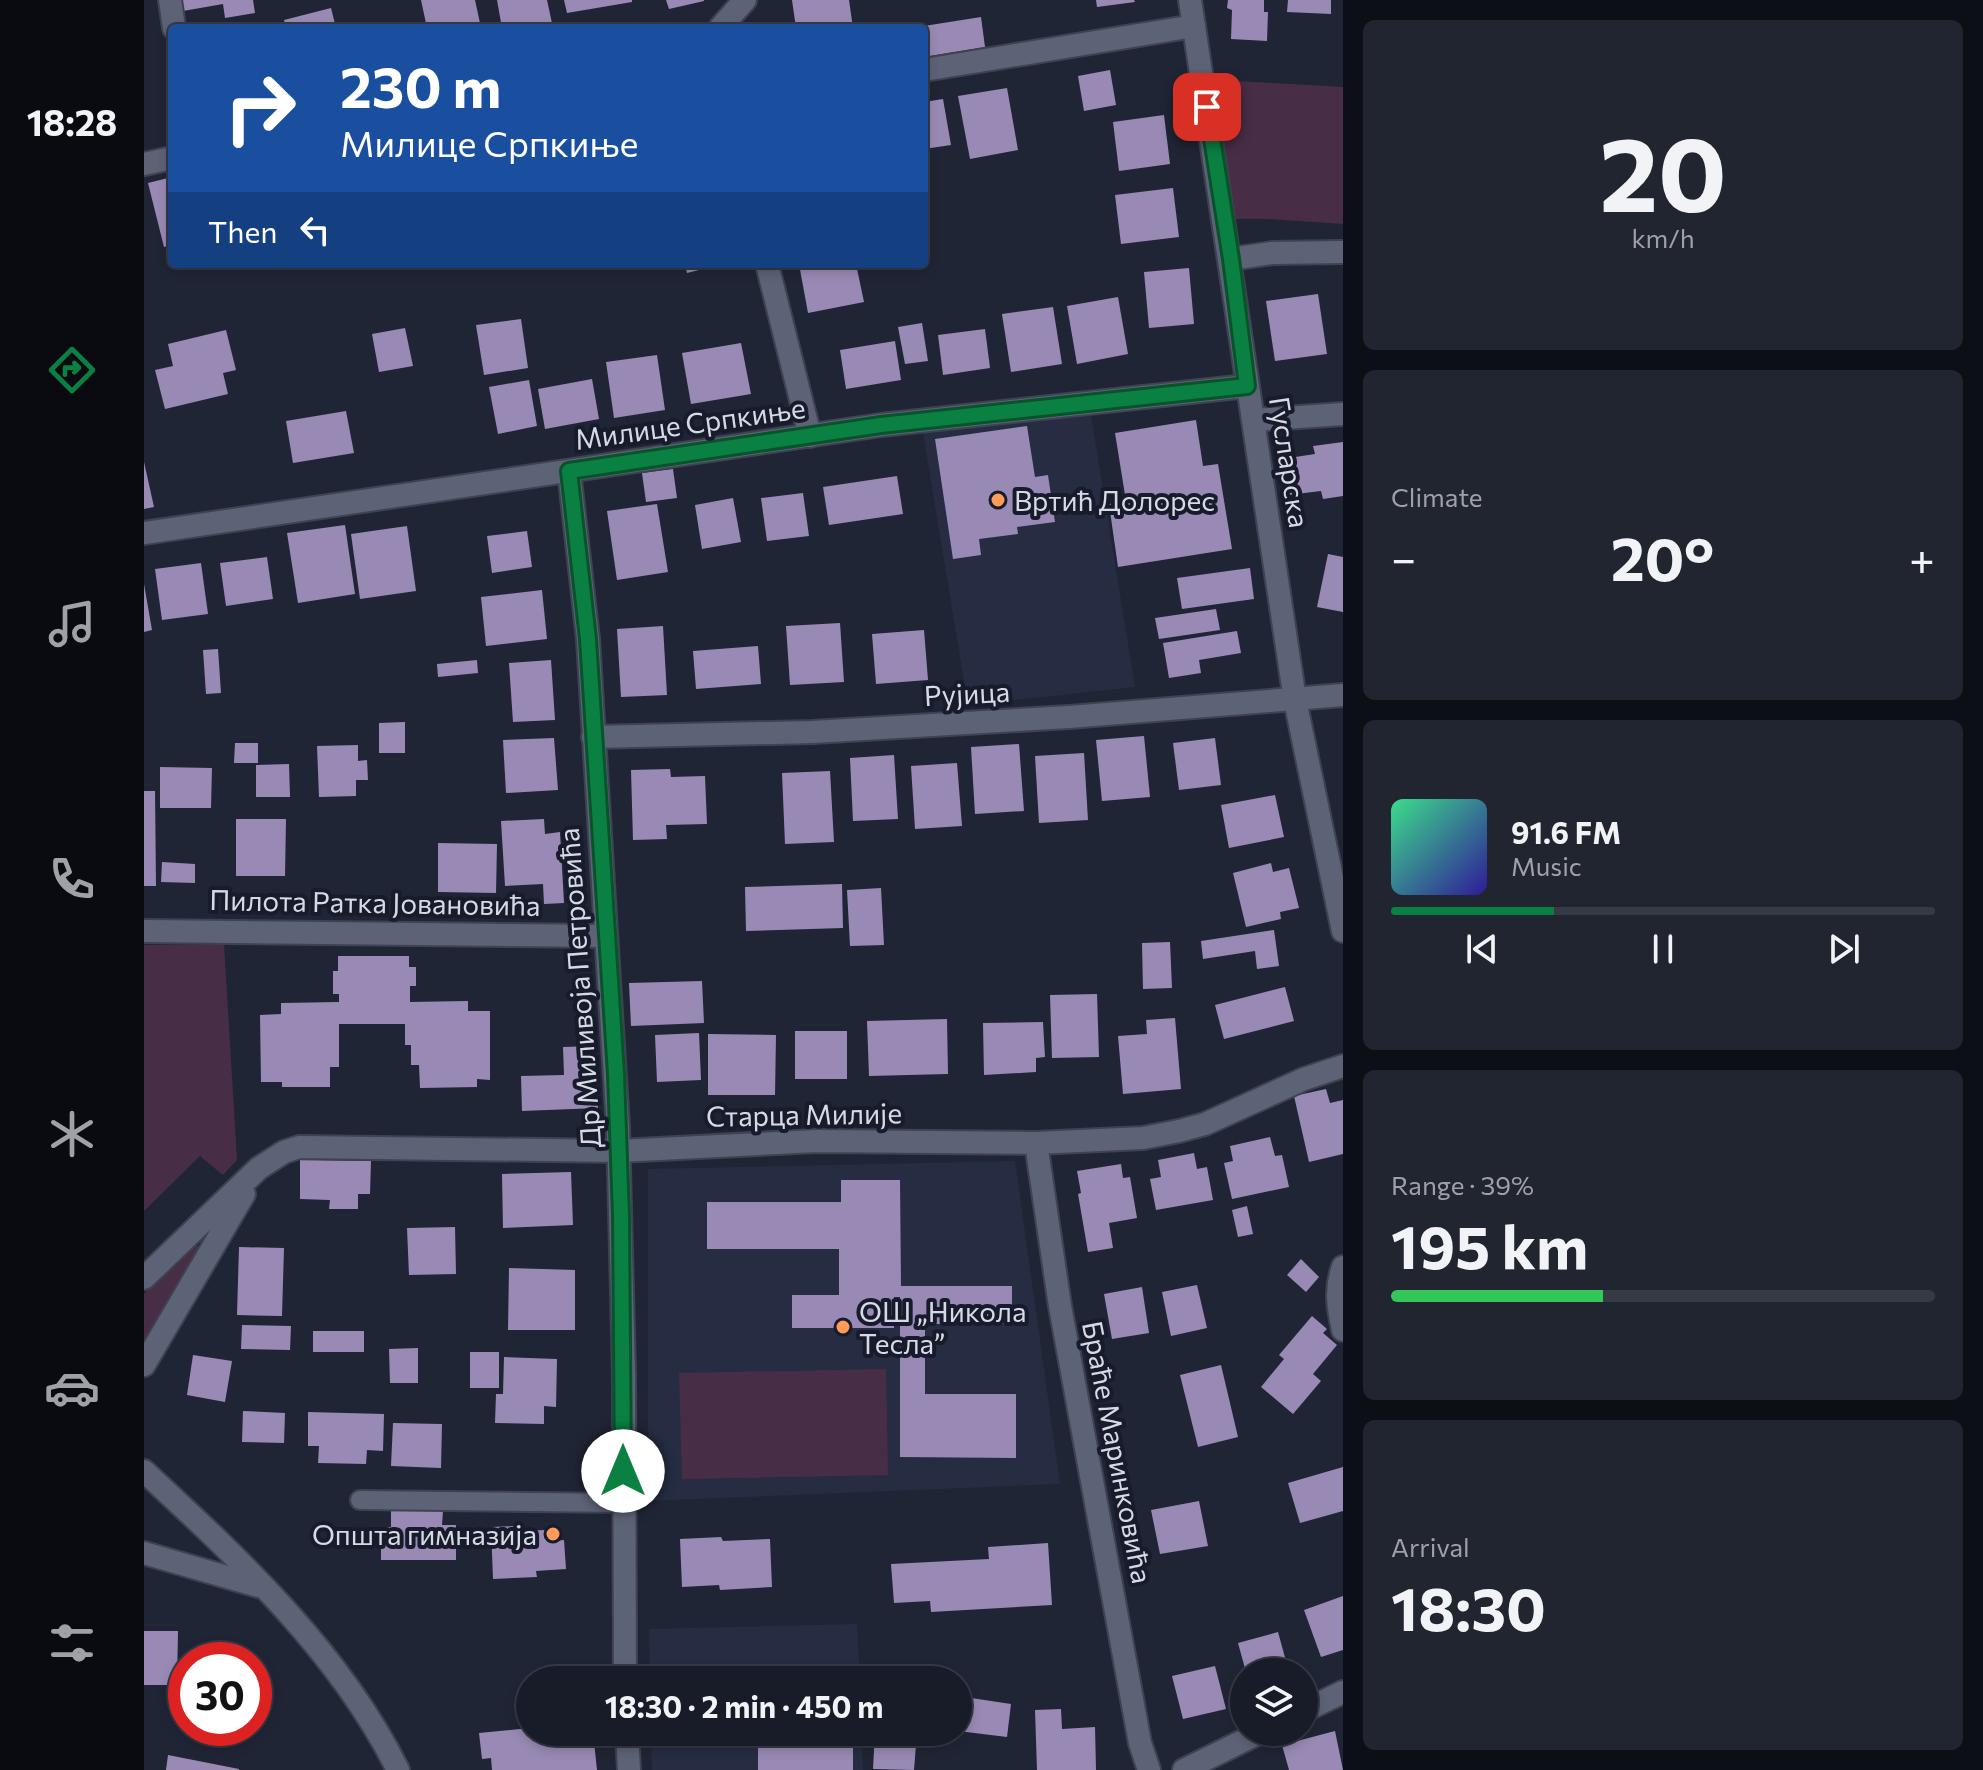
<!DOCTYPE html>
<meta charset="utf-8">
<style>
body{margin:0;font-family:Commissioner,sans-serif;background:#212530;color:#f1f3f6;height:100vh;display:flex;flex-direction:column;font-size:30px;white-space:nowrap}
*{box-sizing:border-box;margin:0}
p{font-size:26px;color:#9fa1a8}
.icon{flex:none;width:44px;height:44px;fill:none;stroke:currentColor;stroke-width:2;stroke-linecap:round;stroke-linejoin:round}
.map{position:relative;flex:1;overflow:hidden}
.details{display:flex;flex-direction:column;gap:20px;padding:20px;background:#0d0f16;width:640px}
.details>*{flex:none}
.guide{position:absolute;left:24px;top:24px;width:760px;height:244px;border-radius:8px;box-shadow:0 4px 12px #0003,0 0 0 2px #363a45;background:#1a4fa0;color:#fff;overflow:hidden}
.controls{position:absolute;left:1086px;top:1658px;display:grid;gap:16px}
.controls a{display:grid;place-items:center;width:88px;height:88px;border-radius:50%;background:#181c28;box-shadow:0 4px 12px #0003,0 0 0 2px #363a45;font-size:40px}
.speed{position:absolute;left:24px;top:1642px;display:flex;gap:16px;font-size:40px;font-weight:700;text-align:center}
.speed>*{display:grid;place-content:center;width:104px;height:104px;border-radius:50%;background:#181c28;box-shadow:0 4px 12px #0003,0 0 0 2px #363a45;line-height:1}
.speed .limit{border:12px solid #d22;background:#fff;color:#111}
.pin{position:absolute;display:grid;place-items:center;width:68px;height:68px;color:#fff;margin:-34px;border-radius:16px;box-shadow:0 4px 12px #0006}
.me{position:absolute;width:88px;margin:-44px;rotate:0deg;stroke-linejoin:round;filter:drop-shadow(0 0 6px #0008)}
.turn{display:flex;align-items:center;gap:28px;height:168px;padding:0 40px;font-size:36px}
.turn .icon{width:104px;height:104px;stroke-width:2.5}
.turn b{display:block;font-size:56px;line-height:68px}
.then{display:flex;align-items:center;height:76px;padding:0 40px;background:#0003;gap:16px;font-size:30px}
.big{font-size:60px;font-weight:700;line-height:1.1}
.details .card{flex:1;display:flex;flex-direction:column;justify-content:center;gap:12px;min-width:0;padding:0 28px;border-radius:12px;background:#212530}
.details .dial{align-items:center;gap:0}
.dial b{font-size:104px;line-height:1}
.song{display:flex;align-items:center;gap:24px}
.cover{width:96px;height:96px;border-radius:12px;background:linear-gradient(135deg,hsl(150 70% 55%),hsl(250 70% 35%))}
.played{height:8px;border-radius:4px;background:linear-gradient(90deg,#0b8043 30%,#363a45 30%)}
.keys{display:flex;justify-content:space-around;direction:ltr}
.heat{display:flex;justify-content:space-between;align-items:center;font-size:44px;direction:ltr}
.charge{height:12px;border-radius:6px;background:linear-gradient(90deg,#34c759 39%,#363a45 0)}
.trip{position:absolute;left:372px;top:1666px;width:456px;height:80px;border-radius:40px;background:#181c28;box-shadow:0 4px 12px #0003,0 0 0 2px #363a45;font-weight:700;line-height:80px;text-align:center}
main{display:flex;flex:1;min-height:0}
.dock{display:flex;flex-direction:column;width:144px;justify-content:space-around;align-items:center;background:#0a0b10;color:#9fa1a8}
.dock .icon{width:56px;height:56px}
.dock .on{color:#0b8043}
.dock b{font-size:36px;color:#f1f3f6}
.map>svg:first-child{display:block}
.built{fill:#262c42}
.green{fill:#482d47}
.building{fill:#998ab5}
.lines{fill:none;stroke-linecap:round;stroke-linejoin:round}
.service-casing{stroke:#3f4250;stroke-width:22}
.minor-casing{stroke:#3f4250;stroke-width:26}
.tertiary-casing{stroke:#3f4250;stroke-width:26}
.secondary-casing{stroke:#3f4250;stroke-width:26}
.service{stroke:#5d6376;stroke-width:18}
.minor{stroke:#5d6376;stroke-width:22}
.tertiary{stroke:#5d6376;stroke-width:22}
.secondary{stroke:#5d6376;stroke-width:22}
.route-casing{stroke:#07532c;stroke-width:20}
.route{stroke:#0b8043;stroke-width:14}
.poi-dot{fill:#fe9b59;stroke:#171b2b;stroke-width:3}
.labels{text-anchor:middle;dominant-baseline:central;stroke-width:8;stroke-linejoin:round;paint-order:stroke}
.street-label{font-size:28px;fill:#d6dae5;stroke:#171b2b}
.poi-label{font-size:28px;fill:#d6dae5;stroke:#171b2b;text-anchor:start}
</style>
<main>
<nav class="dock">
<b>18:28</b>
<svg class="icon on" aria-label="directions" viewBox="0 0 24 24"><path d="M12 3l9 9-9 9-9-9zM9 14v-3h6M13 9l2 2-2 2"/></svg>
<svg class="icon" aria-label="music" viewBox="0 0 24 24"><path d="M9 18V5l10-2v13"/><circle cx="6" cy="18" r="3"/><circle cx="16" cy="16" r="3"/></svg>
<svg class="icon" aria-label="phone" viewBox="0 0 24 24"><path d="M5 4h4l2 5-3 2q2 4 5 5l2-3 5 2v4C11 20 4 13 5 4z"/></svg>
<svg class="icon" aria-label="climate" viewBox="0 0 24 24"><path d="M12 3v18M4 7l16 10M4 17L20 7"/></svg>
<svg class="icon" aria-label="car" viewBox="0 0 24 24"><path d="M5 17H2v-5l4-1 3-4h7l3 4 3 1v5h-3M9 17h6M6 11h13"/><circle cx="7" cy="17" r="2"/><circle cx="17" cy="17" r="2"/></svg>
<svg class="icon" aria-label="filters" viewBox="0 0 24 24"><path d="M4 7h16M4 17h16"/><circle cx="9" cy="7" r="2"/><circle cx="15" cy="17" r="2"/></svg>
</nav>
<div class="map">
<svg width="1199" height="1770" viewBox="0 0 1199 1770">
<rect width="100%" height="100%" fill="#202535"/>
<g class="built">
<path d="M945,403l46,284 -167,18 -47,-284z"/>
<path d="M871,1161l45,323 -412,17v-332z"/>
<path d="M713,1624l3,56h-210l-1,-51z"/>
<path d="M507,1732h210l2,38h-211z"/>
</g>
<g class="green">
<path d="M1058,79l141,8v137l-74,-5h-45z"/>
<path d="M80,944l13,216 -14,15 -23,-19 -56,55v-266z"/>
<path d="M51,1243l6,6 -57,94v-49z"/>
<path d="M742,1369l2,106 -206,4 -3,-106z"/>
</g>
<g class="building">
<path d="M37,0h72l2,13 -30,5 -2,-14 -40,7z"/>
<path d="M277,0h54l6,28h-54z"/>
<path d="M353,0h50l6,28h-51z"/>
<path d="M420,0h68v2l-65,11z"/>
<path d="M522,0h38v1l-35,8z"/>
<path d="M648,0h57l4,28h-57z"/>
<path d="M952,0h38l1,2 -38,5z"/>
<path d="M1084,0h36v12h4l-1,29 -36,-2 1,-29 -5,-2z"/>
<path d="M1144,0h43v14l-44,-2z"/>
<path d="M187,8l5,20h-50l-2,-8z"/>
<path d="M837,17l4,30 -61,10v-31z"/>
<path d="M966,70l6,35 -32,6 -6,-35z"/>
<path d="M863,88l11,62 -48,9 -12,-63z"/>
<path d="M799,99l8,46 -27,4v-47z"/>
<path d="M1020,115l6,49 -51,7 -6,-49z"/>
<path d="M28,177v68l-8,2 -16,-64z"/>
<path d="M1029,188l6,49 -58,7 -6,-49z"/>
<path d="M541,264h34v1l-32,8z"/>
<path d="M655,264h57l8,38 -56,11z"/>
<path d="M1045,268l5,56 -45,4 -5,-56z"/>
<path d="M1174,294l9,60 -52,7 -9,-60z"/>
<path d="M974,297l10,57 -51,10 -10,-58z"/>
<path d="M909,307l9,57 -51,8 -9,-58z"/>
<path d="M377,319l7,49 -44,7 -8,-50z"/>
<path d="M778,323l6,38 -23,3 -7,-37z"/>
<path d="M261,328l8,38 -34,6 -7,-38z"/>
<path d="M841,329l5,39 -47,7 -5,-40z"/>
<path d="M82,330l10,40 -13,3 5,21 -63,15 -10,-39 18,-4 -5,-22z"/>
<path d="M751,341l6,39 -55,9 -6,-39z"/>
<path d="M597,343l10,51 -60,10 -9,-51z"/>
<path d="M513,355l8,55 -51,8 -8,-56z"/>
<path d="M448,379l7,40 -54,10 -7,-40z"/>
<path d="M385,380l8,46 -39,8 -9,-47z"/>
<path d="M202,411l8,42 -61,10 -7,-42z"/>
<path d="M1052,420l7,46 15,-2 14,85 -114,18 -9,-63 17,-3 -11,-68z"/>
<path d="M883,426l8,51 13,-2 7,47 -38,5 1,7 -39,5 2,16 -28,4 -18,-120z"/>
<path d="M1199,442v54l-20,3 -2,-8 -33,4 -6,-36 33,-5 -2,-8z"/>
<path d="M0,462l10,45 -10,2z"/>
<path d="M529,469l4,29 -31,4 -4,-29z"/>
<path d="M753,476l6,38 -74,11 -6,-38z"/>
<path d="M659,493l6,43 -42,5 -6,-43z"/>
<path d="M589,498l8,44 -39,7 -7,-44z"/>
<path d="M513,504l11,68 -51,8 -10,-69z"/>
<path d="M201,525l10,69 -57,9 -11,-70z"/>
<path d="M263,526l9,65 -56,8 -9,-65z"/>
<path d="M383,531l5,36 -40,6 -5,-37z"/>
<path d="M1184,554l15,3v55l-26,-5z"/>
<path d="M123,557l6,42 -47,7 -6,-43z"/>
<path d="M57,563l7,51 -46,6 -7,-51z"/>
<path d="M1106,568l4,31 -72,10 -5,-31z"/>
<path d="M0,584l8,46 -8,2z"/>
<path d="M398,590l5,49 -61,7 -5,-49z"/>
<path d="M1072,609l4,21 -61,9 -4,-21z"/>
<path d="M696,623l4,59 -54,3 -4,-59z"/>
<path d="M519,626l4,69 -46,2 -4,-68z"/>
<path d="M780,630l4,50 -52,4 -4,-50z"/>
<path d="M1093,631l4,22 -42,7 2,13 -32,5 -6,-35z"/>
<path d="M614,646l3,38 -65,5 -3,-38z"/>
<path d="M74,649l3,44 -15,1 -3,-44z"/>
<path d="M333,660l1,13 -40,4 -1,-13z"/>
<path d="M407,660l4,60 -42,2 -4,-59z"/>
<path d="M261,722v31h-26v-30z"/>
<path d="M1000,736l6,61 -48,4 -6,-61z"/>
<path d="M410,738l4,52 -52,3 -3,-53z"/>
<path d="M1071,738l6,47 -42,5 -6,-47z"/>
<path d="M91,743h23v20h-24z"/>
<path d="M875,744l5,67 -49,3 -4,-67z"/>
<path d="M214,745v16l9,-1 1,20h-12v16l-37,1 -2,-51z"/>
<path d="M940,753l4,67 -49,3 -4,-67z"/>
<path d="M750,755l4,64 -45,2 -3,-63z"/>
<path d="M813,763l5,63 -47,3 -4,-63z"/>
<path d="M145,764l1,33h-34v-32z"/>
<path d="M16,767l52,1 -1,40h-51z"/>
<path d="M526,769l1,8 34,-1 2,48 -41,1 1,14 -34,1 -2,-70z"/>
<path d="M686,771l4,71 -49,2 -3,-71z"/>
<path d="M0,791h11l1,95h-12z"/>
<path d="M1131,795l9,42 -55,11 -8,-43z"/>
<path d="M92,819h50l-1,57h-49z"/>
<path d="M400,819l1,15 15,-2 4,71 -20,1 -1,-20 -38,2 -4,-65z"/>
<path d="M294,843l59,1 -1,49 -58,-1z"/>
<path d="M18,862l33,2v19l-34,-1z"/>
<path d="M1127,863l2,9 16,-4 10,40 -19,4 1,7 -35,8 -13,-54z"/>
<path d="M698,884l1,44 -97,3 -1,-44z"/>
<path d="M737,888l3,57 -34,1 -3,-56z"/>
<path d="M1130,930l5,36 -22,3 -2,-18 -52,8 -2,-18z"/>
<path d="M1026,942l2,46 -29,1 -1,-46z"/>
<path d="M194,956h71v11h7v19h-6v16l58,-1v10h22v69l-13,-1v8l-57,1 -1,-23h-8v-20h-6v-21h-66v43h-9v20h-48v-5h-21l-1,-67 21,-1v-11l58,-1v-8h-6v-23h5z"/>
<path d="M558,981l2,42 -73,3 -2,-43z"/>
<path d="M1141,987l9,34 -70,18 -9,-34z"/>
<path d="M953,994l2,63 -47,1 -2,-63z"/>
<path d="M1031,1018l6,71 -58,5 -5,-58 29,-2 -1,-14z"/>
<path d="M803,1019l1,55 -79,2 -2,-55z"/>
<path d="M899,1022l2,35 -9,1v14l-52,3 -1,-52z"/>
<rect x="651" y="1031" width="52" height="48"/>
<path d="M555,1033l2,47 -44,2 -2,-47z"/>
<path d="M564,1034l68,1 -1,60h-67z"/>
<path d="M451,1046l3,62 -76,3 -1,-35 43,-1 -1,-28z"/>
<path d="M1182,1089l4,14 13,-3v54l-34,8 -15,-66z"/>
<path d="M1126,1137l5,19 7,-1 7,32 -57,12 -8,-36 9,-2 -3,-15z"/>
<path d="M1050,1153l3,16 10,-2 6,33 -57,10 -6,-31 11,-2 -3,-17z"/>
<path d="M156,1160l71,1 -1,33h-12v15h-29l1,-9 -30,-1z"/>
<path d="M977,1164l2,14 7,-1 7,41 -28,5 4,25 -25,4 -10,-58 3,-1 -4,-22z"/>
<path d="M427,1172l2,53 -70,3 -1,-54z"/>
<path d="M697,1180h59l1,106h111v38h-87v70h91v64l-116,-1v-160h-6v31h-102v-33h47v-46h-132v-47h134z"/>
<path d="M1103,1206l6,28 -15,3 -6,-27z"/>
<path d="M311,1227l1,47 -47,1 -2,-47z"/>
<path d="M95,1247l45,1 -2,68 -45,-1z"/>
<path d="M1157,1259l18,18 -13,15 -19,-17z"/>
<path d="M365,1268l66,2v60h-67z"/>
<path d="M1053,1285l10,43 -36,8 -9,-44z"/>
<path d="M998,1287l7,46 -37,6 -8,-45z"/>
<path d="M1168,1316l15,13 -4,4 14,12 -24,29 8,7 -28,33 -32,-27 23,-28 -5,-4z"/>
<path d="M98,1325l49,1 -1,24 -49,-1z"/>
<rect x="169" y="1331" width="51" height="21"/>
<path d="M274,1348v35h-28l-1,-34z"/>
<rect x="326" y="1352" width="29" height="36"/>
<path d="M49,1355l39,6 -7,41 -38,-7z"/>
<path d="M360,1357l53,2 -1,48 -12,-1v18l-49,-1 1,-29h7z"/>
<path d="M1077,1365l17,72 -40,10 -18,-72z"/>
<path d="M99,1411l42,2 -1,30 -42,-1z"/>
<path d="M164,1412l76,2 -1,37 -16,-1 -1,14 -48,-1 1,-17h-11z"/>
<path d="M249,1423l49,1 -1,44 -50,-2z"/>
<path d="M1199,1467v44l-43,12 -12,-40z"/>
<path d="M1055,1501l9,45 -48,8 -9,-44z"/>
<path d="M247,1511h52l-1,14h14v35h-75v-33h10z"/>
<path d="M374,1526v5l29,-1v12l17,-2 2,29 -30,2 1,6 -44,2 -2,-52z"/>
<path d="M577,1537l2,4 47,-2 2,48 -52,3 -1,-5 -37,2 -2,-48z"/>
<path d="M904,1543l4,62 -121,7 -1,-11 -36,2 -3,-39 98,-5 -1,-12z"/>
<path d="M1199,1596v54l-22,7 -17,-47z"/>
<path d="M0,1631h34l-1,54h-33z"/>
<path d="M1134,1632l11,40h-43l-8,-29z"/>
<path d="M1071,1666l11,43 -43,10 -11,-43z"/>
<path d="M814,1696l53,8 -4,33 -49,-6z"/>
<path d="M917,1709l1,20 33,-2 1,43h-59l-2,-60z"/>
<path d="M386,1728v4h63l4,38h-105l-1,-12 -9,1 -3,-26z"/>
<path d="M1191,1731l8,39h-54l-7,-25z"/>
<rect x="614" y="1732" width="95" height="38"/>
<path d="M731,1732h42l-3,38 -41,-1z"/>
<path d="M24,1755l71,14v1h-73z"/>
</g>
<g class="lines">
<g class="service-casing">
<path id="service" d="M216,1500l263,3"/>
</g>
<g class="minor-casing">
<g id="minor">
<path d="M26,0l4,28"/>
<path d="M1046,0l105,700 48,231"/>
<path d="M576,28l25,-28"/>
<path d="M780,70l270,-44"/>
<path d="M0,164l28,-6"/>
<path d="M1087,259l41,-6 71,-1"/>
<path d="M623,264l43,172"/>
<path d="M1110,420l89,-6"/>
<path d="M425,471l19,168 30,488 6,248 1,305"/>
<path d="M0,533l737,-108 366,-39"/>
<path d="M449,737l220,-5 256,-15 274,-22"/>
<path d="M0,931l461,5"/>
<path d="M892,1143l107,-5 36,-7 26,-7 99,-45 39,-13"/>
<path d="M1199,1267c-8,22 -5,40 0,63"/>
<path d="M483,1732l2,38"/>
</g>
</g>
<g class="tertiary-casing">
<g id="tertiary">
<path d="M0,1278l115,-110 25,-16 15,-5 320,4 197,-10 220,2 24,163 80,437 9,27"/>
<path d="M0,1365l100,-171"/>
<path d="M1160,1711l39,-19"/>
<path d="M1040,1770l77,-38"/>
</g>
</g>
<g class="secondary-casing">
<g id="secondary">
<path d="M0,1471c95,88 196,181 254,299"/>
<path d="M0,1553l114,33"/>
</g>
</g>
<use href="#service" class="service"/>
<use href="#minor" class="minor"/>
<use href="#tertiary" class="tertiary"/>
<use href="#secondary" class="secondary"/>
</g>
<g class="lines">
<g class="route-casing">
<path id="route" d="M479,1471l-2,-255 -5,-142 -28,-435 -19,-168 312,-46 366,-39 -16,-127 -24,-152"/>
</g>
<use href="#route" class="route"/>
</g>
<g class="poi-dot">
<circle cx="854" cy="500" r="8"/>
<circle cx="699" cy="1327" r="8"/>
<circle cx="409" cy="1534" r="8"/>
</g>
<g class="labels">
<g class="street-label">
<text transform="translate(546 423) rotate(-8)">Милице Српкиње</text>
<text transform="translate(1146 462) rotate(81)">Гусларска</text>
<text transform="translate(823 693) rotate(-3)">Рујица</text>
<text transform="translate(231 902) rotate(1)">Пилота Ратка Јовановића</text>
<text transform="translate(435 988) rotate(-94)">Др Миливоја Петровића</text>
<text transform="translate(660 1114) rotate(-1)">Старца Милије</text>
<text transform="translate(974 1452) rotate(79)">Браће Маринковића</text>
</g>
<g class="poi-label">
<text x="870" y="500">Вртић Долорес</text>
<text x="715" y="1311">ОШ „Никола<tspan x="715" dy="32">Тесла”</tspan></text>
<text x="393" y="1534" text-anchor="end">Општа гимназија</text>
</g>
</g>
</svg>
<div class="controls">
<a><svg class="icon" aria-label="layers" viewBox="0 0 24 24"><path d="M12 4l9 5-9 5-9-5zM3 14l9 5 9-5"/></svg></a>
</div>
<div class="speed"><div class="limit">30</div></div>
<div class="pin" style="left:1063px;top:107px;background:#d93025"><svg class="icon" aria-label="arrive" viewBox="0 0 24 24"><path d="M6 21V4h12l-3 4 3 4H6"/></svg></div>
<svg class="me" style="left:479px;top:1471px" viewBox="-20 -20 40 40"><circle r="19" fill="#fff"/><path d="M0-13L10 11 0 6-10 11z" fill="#0b8043"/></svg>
<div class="trip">18:30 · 2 min · 450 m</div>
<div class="guide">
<div class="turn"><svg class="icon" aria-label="right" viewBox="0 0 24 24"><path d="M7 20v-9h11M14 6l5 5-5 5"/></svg><div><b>230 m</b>Милице Српкиње</div></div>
<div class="then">Then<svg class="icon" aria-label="left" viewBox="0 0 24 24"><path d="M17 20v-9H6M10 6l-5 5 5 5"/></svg></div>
</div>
</div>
<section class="details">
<div class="card dial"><b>20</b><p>km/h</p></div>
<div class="card"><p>Climate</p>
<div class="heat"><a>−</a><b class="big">20°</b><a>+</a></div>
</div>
<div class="card">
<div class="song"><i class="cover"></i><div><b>91.6 FM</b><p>Music</p></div></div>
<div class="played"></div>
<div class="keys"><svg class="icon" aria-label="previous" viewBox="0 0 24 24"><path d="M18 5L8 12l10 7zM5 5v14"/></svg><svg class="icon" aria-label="pause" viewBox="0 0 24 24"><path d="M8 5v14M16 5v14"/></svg><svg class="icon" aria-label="next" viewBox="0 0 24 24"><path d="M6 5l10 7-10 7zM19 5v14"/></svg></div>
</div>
<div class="card"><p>Range · 39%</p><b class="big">195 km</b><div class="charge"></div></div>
<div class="card"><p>Arrival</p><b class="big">18:30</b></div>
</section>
</main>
